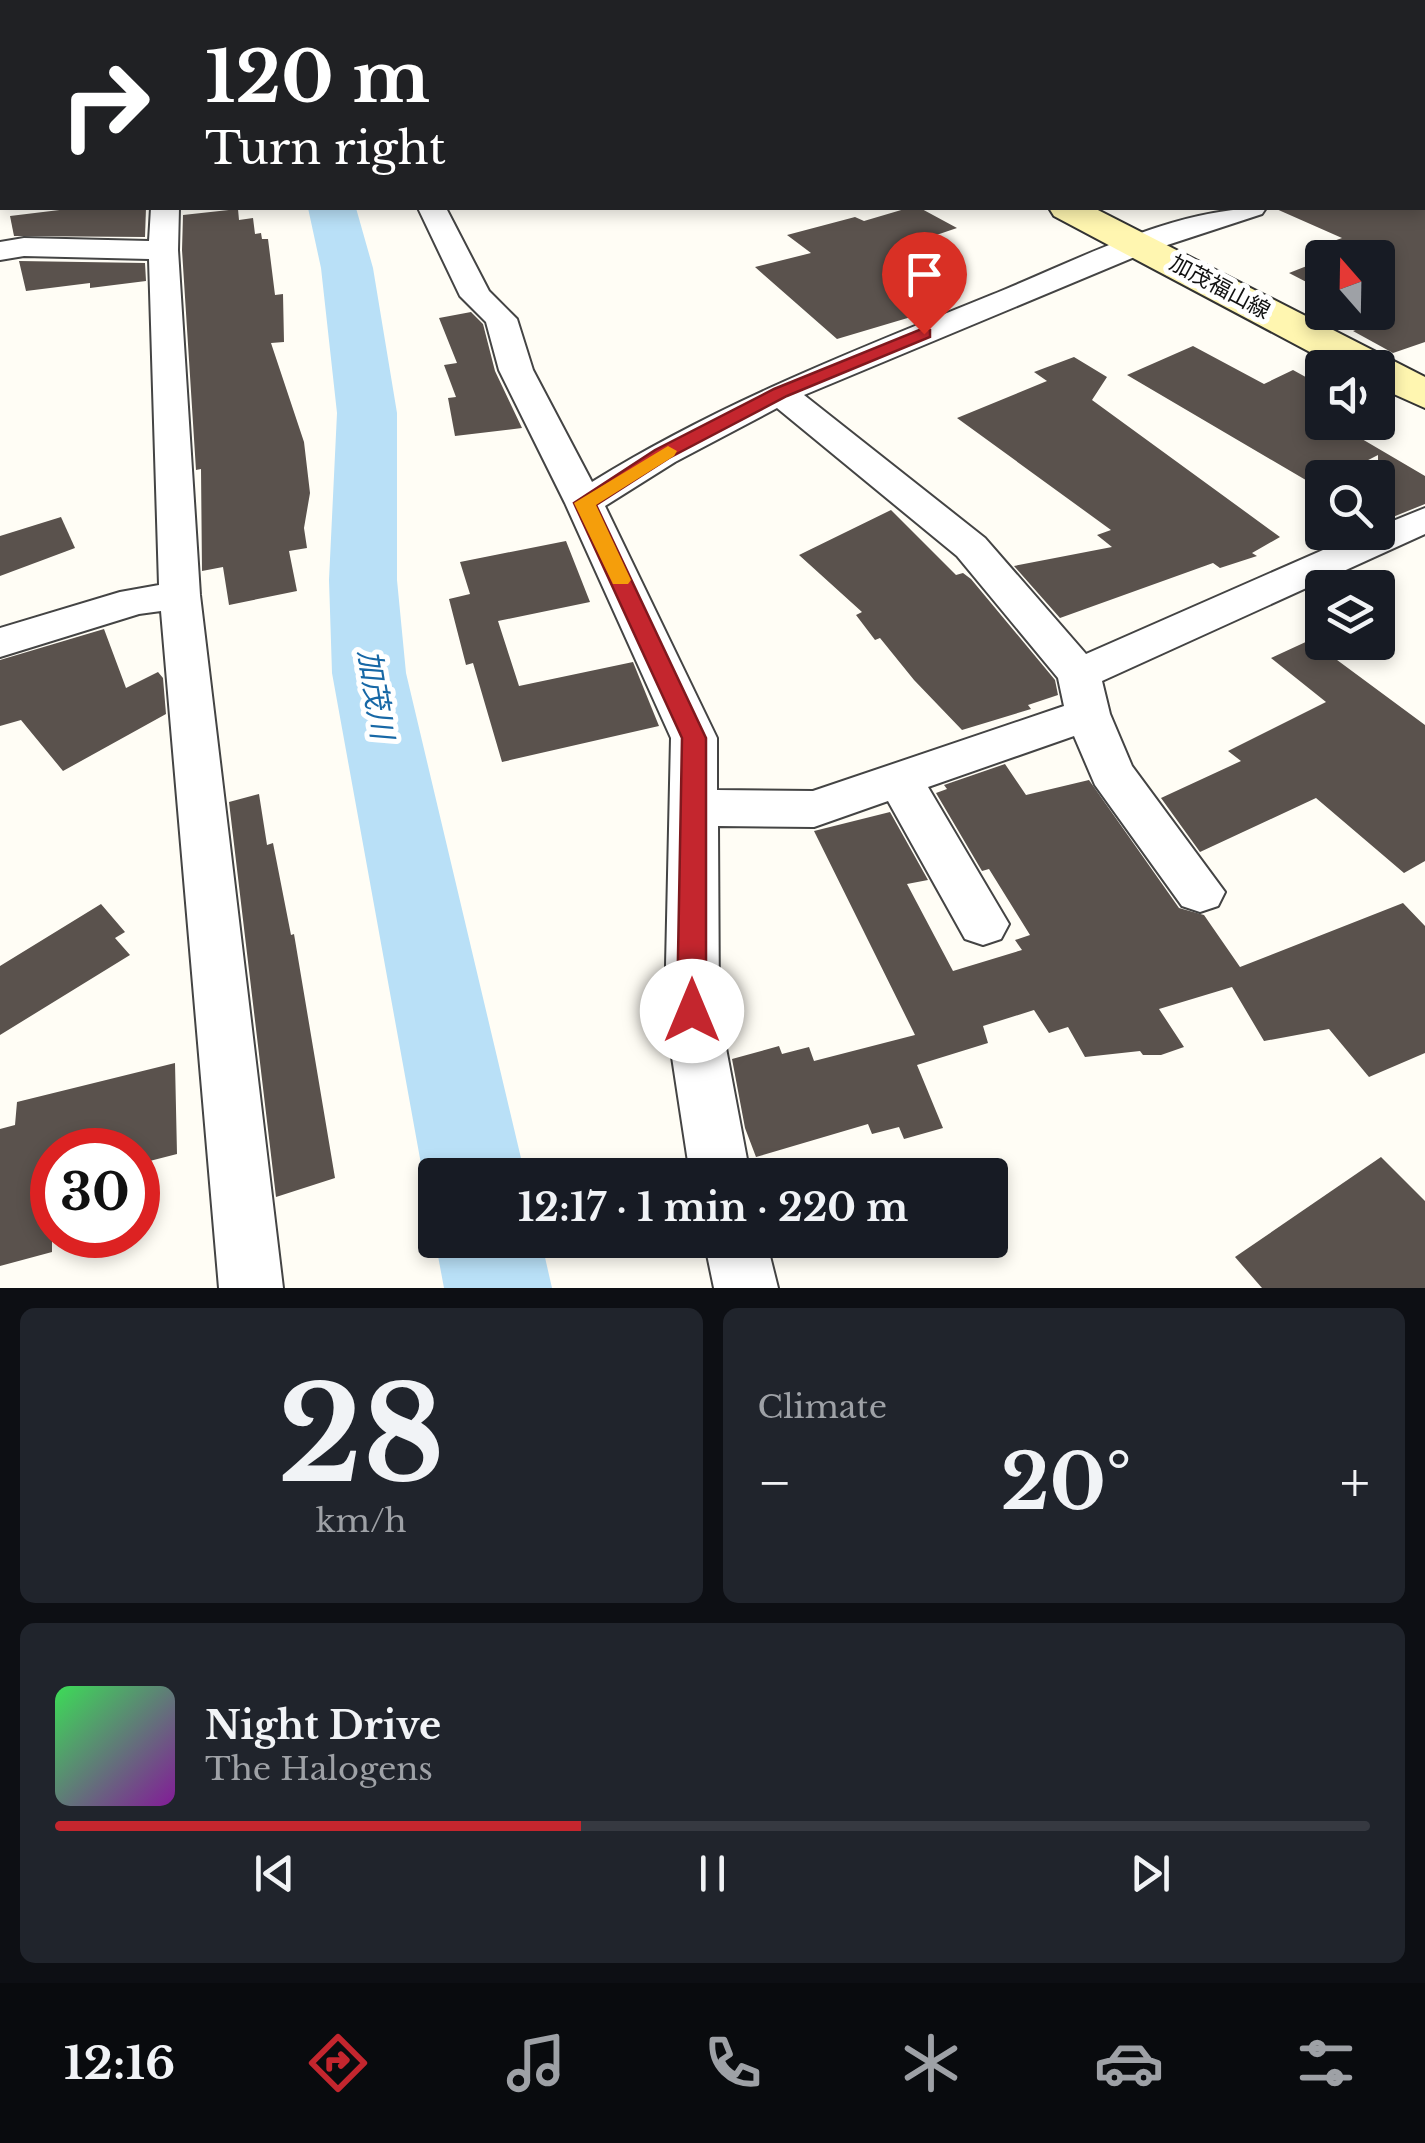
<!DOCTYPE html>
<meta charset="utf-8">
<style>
body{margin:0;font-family:"Libre Baskerville","Noto Sans JP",serif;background:#20242c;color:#f1f3f6;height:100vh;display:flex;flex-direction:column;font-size:38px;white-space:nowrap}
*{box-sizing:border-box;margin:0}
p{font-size:32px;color:#9ea1a6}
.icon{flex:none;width:55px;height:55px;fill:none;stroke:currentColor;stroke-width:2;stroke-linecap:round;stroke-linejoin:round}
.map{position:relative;height:1288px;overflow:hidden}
.sheet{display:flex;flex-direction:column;gap:20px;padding:20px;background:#0d0f14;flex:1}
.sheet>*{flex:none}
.top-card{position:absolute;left:0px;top:0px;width:1425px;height:210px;box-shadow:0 5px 15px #0003;background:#202124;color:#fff;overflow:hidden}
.needle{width:65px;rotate:340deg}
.controls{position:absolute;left:1305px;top:240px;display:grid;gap:20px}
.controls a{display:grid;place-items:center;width:90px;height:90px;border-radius:10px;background:#171b24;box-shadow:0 5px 15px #0003;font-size:50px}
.speed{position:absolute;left:30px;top:1128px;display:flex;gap:20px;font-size:50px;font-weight:700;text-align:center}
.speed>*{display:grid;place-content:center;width:130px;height:130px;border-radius:50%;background:#171b24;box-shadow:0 5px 15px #0003;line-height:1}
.speed .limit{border:15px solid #d22;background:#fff;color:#111}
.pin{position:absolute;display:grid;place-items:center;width:85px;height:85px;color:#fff;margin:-102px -42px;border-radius:50% 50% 50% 0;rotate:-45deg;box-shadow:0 0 10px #0007}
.pin .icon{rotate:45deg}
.me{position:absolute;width:110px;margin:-55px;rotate:0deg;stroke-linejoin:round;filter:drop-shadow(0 0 8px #0008)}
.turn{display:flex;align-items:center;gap:35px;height:210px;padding:0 40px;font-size:45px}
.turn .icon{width:130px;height:130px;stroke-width:2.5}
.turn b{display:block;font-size:70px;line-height:85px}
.big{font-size:75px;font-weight:700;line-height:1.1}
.sheet .tile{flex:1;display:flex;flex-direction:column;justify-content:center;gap:15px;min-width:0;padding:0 35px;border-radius:15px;background:#20242c}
.sheet .dial{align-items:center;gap:0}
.dial b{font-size:130px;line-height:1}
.song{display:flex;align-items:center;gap:30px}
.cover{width:120px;height:120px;border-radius:15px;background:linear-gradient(135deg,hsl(130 70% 55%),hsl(290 70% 35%))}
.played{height:10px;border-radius:5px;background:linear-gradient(90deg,#c4262e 40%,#363941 40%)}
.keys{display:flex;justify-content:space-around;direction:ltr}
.heat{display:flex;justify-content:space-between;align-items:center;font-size:55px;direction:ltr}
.sheet .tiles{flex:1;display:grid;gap:20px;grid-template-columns:1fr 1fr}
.tile:last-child{grid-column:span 2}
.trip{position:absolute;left:418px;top:1158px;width:590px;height:100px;border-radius:10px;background:#171b24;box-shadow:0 5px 15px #0003;font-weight:700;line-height:100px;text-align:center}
.tab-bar{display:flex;height:160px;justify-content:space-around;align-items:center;background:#090b0e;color:#9ea1a6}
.tab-bar .icon{width:70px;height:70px}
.tab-bar .current{color:#c4262e}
.tab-bar b{font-size:45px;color:#f1f3f6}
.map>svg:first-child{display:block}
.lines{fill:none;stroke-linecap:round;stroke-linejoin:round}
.river{fill:#b9e0f7;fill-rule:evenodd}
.building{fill:#5a524d}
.street-casing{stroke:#444;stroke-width:4}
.secondary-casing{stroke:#333;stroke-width:4}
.street{fill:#fff;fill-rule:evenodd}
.secondary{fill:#fff6b0;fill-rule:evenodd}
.route{fill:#c4262e;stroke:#7f191e;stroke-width:2.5}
.slow{fill:#f59e0b}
.labels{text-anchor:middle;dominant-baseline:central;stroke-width:10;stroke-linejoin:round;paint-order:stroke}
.far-street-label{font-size:22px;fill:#111;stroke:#fff}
.water-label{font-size:30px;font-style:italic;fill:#1768a6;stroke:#fff}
</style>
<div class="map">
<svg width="1425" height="1288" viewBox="0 0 1425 1288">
<rect width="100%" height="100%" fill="#fffdf5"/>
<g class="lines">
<g class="river">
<path d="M222,0h36l1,2h-36z"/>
<path d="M308,208h48l17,60 24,145v167l9,93 119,502h-90v28l-12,-28 -91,-502 -3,-93 8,-167 -16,-145z"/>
<path d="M435,1240h106l11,48h-108z"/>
</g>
</g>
<g class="building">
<path d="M76,208h70l-1,29 -131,-1 -4,-20z"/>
<path d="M908,208h12l37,20 -56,19 58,44 -50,14 12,9 -84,25 -82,-72 56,-14 -24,-18 68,-18 9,4z"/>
<path d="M1274,208h151v134l-32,11 -40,-22 28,-11 -14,-8h11v-54h-48l5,-2 -18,-9 25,-9z"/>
<path d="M238,209l1,11 14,-2 2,16 6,-1 1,6h6l7,56 8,-1 1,48 -13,1 33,99 6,51 -6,35 3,20 -18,3 8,40 -68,14 -6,-38 -21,4 -1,-102 -5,1 -14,-220 1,-35z"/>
<path d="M1322,260v30l-33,-17z"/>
<path d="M19,261l126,2 1,18 -56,7v-5l-64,8z"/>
<path d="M471,312l12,12 12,47 27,57 -67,8 -7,-38 8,-1 -12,-32 13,-2 -18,-45z"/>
<path d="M1193,346l71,38 29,-14 29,16v36h11l92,54v28l-47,19v-68l-45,23h-11v5l-6,3 -189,-111z"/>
<path d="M1074,357l33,20 -15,23 188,137 -28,16 5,3 -37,12 -7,-5 -153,55 -46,-52 98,-19 -15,-12 14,-5 -154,-112 90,-37 -13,-9z"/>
<path d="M891,510l65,65 7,-2 8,6 84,101 3,15 -30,10 3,4 -69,21 -48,-50 -34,-42 -5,2 -19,-25 6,-3 -63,-57z"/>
<path d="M61,517l14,31 -75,28v-40z"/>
<path d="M566,541l24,61 -92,19 21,65 114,-24 26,64 -157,36 -29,-99 -7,2 -17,-66 21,-5 -10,-32z"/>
<path d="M104,629l22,59 32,-16 5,6 3,36 -103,57 -42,-51 -21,6v-66z"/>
<path d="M1310,640l115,85v136l-21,12 -88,-75 -116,54 -39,-54 80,-37 -13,-10 98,-49 -55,-44z"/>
<path d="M1005,764l21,31 63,-15 90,128 25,7 36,52 163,-64 22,23v127l-56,24 -40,-48 -65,12 -32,-54 -73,22 25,38 -23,8h-18l-3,-4 -55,6 -17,-30 -19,6 -15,-23 -51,16 5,17 -71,22 26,63 -39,11 -5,-12 -27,7 -4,-10 -112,33 -11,-29 -13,-69 47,-13 3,8 27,-7 5,14 101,-26 -101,-204 76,-19 38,68 -21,4 46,87 69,-21 -7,-10 15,-5 -41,-66 -7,2 -46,-78 11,-4 -3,-4z"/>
<path d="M259,794l8,51 6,-2 18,92 3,-1 41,244 -59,19 -47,-395z"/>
<path d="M101,904l24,28 -10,6 15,17 -130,80v-69z"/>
<path d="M175,1063l2,91 -39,10v-14h-86v102l-52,14v-137l15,-4 2,-23z"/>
<path d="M1381,1157l44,44v87h-163l-27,-31z"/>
</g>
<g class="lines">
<g class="street-casing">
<g id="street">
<path d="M313,0h22l2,2h-22z"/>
<path d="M946,0h23l1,1 -25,1z"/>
<rect x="0" y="75" width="2" height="15"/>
<path d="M1422,150l3,1v16l-3,-1z"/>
<path d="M151,208h28l-1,42 22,345 83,693h-64l-58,-677 -22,3 -139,43v-29l120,-36 39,-7 -10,-326 -125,-3 -24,4v-18l24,-4 125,3z"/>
<path d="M418,208h28l43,83 28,28 16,51 59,112c130,-81 272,-135 414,-193 82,-34 170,-81 260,-81l-4,6 -113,37 -345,144 181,143 101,116 278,-122h14v-5l47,-19v26l-323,147 8,33 22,52 93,126 -7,14 -18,6 -18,-6 -87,-121 -21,-49 -146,51 81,137 -8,15 -18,6 -18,-6 -77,-138 -74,26 -96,-1 1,185 31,164h-60l-25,-164 6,-273 -106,-235 -66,-133 -13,-48 -26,-26zM777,408l180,148 101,122 6,28 -251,85 -96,-1v-52l-112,-232 70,-44z"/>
<path d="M704,1240h62l12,48h-64z"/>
</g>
</g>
<g class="secondary-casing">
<g id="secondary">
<path d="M692,0h30l2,2h-30z"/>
<path d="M1049,208h45l331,169v31l-47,-21v-19h-38l-286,-152z"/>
</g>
</g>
<use href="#street" class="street"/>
<use href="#secondary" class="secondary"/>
</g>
<path class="route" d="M924,328l6,2v7l-143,59 -118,62 -73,47 110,233v273l-4,9 -10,4 -11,-4 -4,-9 5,-273 -108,-235 81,-53 119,-61z"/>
<path class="slow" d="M668,446l9,5 -3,5 -78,49 35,75 -3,4h-15l-39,-81z"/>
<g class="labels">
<g class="far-street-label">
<text transform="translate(1220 287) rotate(28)">加茂福山線</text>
</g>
<g class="water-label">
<text transform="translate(376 694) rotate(81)">加茂川</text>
</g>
</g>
</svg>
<div class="controls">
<a><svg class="needle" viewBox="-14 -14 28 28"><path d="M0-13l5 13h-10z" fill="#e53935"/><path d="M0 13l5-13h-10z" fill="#9ea1a6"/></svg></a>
<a><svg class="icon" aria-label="sound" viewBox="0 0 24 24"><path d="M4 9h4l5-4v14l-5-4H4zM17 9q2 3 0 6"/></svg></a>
<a><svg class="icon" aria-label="search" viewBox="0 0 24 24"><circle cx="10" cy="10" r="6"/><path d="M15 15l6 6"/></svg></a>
<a><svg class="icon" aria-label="layers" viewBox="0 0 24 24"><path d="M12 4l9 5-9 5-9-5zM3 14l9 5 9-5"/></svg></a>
</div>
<div class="speed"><div class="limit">30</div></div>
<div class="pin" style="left:924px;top:334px;background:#d93025"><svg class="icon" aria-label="arrive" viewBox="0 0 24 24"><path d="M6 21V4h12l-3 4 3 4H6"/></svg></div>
<svg class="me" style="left:692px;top:1011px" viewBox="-20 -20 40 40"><circle r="19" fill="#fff"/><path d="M0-13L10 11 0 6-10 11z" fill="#c4262e"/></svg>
<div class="trip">12:17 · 1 min · 220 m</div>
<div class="top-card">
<div class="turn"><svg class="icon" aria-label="right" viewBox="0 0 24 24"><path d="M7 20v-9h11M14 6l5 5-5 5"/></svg><div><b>120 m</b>Turn right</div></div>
</div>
</div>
<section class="sheet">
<div class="tiles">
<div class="tile dial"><b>28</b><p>km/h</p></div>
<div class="tile"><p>Climate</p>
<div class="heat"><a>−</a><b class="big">20°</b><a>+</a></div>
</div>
<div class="tile">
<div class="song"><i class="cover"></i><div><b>Night Drive</b><p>The Halogens</p></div></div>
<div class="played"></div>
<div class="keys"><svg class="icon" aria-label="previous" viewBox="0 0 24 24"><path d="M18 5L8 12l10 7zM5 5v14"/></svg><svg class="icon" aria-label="pause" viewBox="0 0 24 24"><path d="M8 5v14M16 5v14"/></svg><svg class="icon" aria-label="next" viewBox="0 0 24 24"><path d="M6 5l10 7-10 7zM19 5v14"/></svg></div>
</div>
</div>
</section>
<nav class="tab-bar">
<b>12:16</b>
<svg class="icon current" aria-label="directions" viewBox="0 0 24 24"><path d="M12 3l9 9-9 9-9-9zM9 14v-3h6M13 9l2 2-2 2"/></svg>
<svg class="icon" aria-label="music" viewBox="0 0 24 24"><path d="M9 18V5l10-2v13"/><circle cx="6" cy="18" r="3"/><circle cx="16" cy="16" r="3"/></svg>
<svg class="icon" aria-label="phone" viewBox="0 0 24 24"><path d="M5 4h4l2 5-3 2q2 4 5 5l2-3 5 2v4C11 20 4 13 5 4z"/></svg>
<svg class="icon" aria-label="climate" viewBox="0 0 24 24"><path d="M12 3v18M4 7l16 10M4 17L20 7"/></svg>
<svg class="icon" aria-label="car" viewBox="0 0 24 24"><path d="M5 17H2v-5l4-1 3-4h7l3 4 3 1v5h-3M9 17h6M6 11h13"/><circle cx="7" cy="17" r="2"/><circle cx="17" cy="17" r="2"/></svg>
<svg class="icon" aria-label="filters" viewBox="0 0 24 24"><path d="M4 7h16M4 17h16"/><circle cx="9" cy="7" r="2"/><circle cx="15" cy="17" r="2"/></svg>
</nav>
